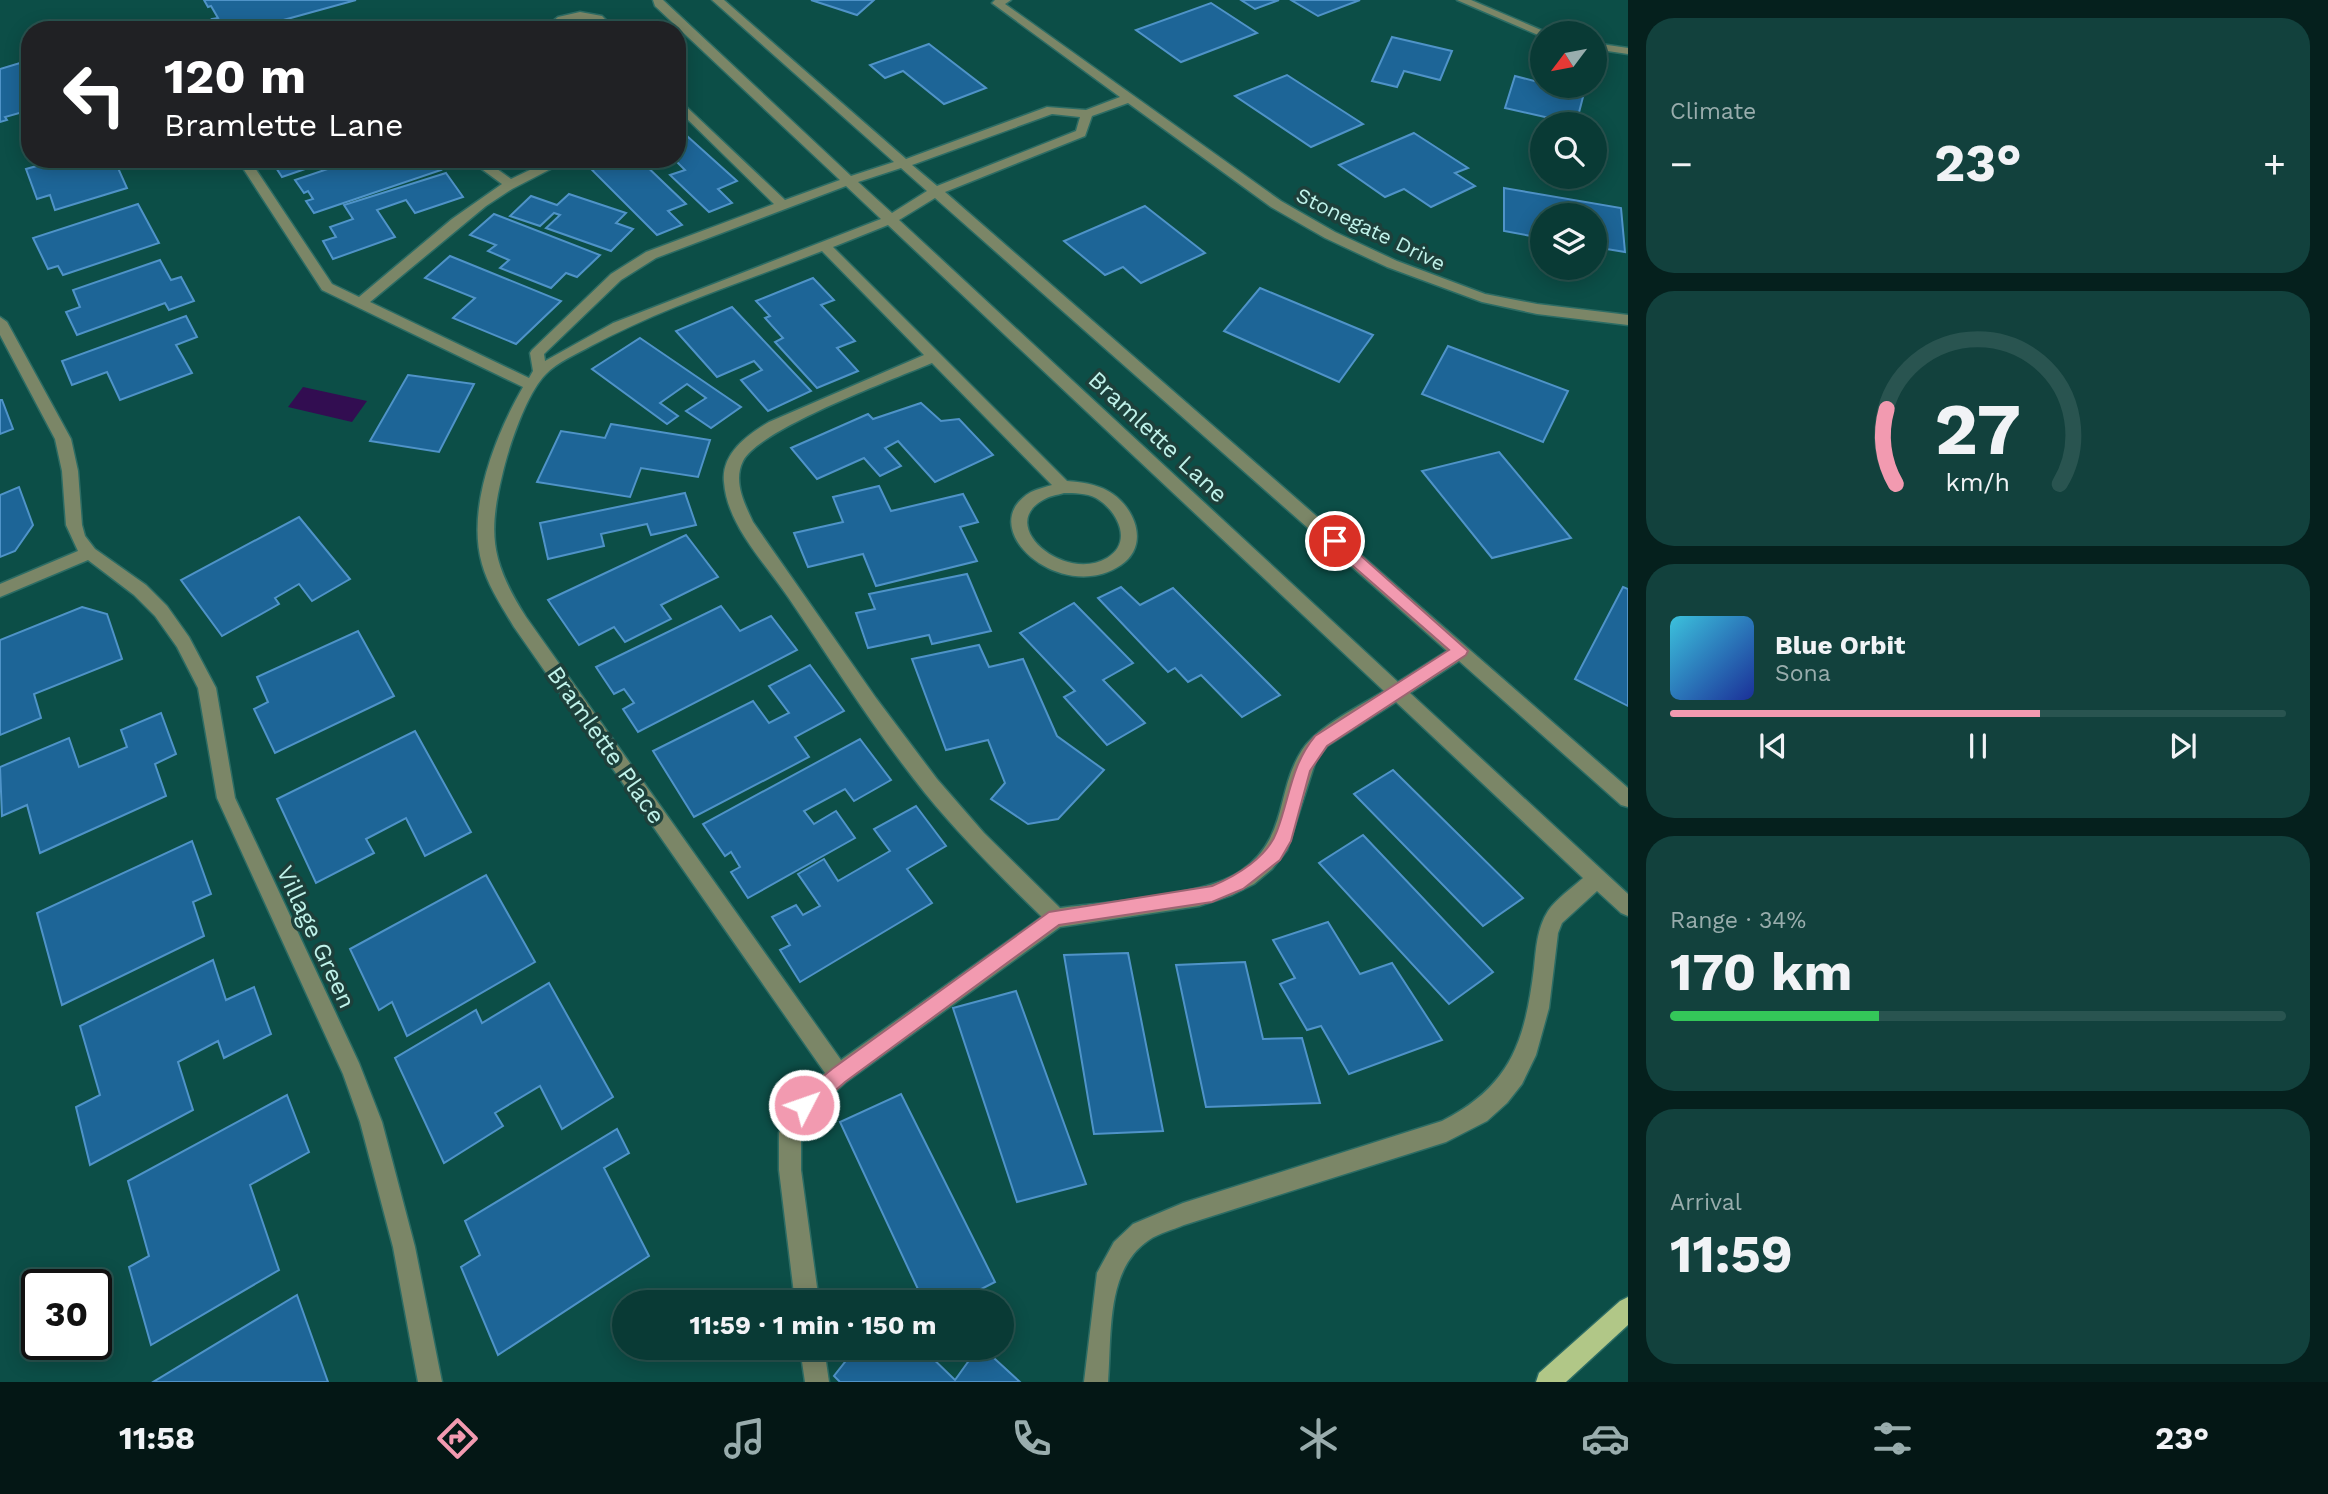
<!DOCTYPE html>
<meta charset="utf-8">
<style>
body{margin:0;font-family:"Work Sans",sans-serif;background:#12413d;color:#f1f3f6;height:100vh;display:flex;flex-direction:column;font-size:26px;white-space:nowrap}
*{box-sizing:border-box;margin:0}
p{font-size:23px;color:#99adad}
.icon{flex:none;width:38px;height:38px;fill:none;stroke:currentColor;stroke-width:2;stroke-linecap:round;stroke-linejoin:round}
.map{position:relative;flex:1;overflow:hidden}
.side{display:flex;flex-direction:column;gap:18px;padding:18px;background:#05201d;width:700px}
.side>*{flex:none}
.hud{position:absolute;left:21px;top:21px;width:665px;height:147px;border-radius:28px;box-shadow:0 4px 18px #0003,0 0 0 2px #295450;background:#202124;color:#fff;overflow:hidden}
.needle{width:46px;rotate:238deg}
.controls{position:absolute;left:1530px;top:21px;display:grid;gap:14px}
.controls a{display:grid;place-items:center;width:77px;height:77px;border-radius:50%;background:#093a35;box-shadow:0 4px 18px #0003,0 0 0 2px #295450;font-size:35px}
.speed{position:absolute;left:21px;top:1269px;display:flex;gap:14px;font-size:35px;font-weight:700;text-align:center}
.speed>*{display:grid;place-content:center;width:91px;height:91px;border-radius:50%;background:#093a35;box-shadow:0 4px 18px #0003,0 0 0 2px #295450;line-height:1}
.speed .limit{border:4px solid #111;border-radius:10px;background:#fff;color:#111}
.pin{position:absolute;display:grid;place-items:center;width:60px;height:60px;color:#fff;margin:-30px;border:4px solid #fff;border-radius:50%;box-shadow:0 2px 7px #0007}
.me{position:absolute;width:77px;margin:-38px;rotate:49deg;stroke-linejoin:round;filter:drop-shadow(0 0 5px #0008)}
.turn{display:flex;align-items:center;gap:24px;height:147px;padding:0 28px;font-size:32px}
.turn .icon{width:91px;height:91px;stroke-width:2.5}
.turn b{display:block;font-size:49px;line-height:60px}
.big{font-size:52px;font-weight:700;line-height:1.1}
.side .card{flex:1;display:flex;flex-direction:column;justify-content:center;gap:10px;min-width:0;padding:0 24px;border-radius:28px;background:#12413d}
.side .dial{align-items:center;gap:0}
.dial svg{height:182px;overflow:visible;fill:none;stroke:#295450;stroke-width:7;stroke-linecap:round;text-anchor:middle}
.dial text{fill:#f1f3f6;stroke:none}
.song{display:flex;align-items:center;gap:21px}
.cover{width:84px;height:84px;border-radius:10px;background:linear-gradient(135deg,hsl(190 70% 55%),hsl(230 70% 35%))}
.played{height:7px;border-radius:4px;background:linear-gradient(90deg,#f29ab0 60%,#295450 60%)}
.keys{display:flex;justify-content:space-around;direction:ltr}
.heat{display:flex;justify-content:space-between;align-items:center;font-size:38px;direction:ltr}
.charge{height:10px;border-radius:5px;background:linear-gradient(90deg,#34c759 34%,#295450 0)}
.trip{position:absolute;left:612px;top:1290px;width:402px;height:70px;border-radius:35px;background:#093a35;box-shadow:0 4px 18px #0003,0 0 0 2px #295450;font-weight:700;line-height:70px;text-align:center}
.tab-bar{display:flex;height:112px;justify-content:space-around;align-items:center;background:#041715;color:#99adad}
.tab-bar .icon{width:49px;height:49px}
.tab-bar .selected{color:#f29ab0}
.tab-bar b{font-size:32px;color:#f1f3f6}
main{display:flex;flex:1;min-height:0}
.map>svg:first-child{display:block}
.water{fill:#320d51}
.building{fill:#1d6597;stroke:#4f93c8;stroke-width:2}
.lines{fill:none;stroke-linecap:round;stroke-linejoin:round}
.minor-casing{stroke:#2c6c64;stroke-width:3}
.major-casing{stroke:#2c6c64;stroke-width:3}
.minor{fill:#7b8667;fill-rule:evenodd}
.major{fill:#b1c787;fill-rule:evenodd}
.route{fill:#f29ab0;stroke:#9d6472;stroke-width:2}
.labels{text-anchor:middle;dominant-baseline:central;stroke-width:7;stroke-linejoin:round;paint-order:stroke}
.far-street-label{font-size:21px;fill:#c0f2ea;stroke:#1d403b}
.street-label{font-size:24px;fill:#c0f2ea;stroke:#1d403b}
</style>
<main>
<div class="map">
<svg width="1628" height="1382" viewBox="0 0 1628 1382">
<rect width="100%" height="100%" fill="#0c4e47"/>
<path class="water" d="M303,387l64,14 -15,21 -64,-15z"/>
<g class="building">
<path d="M204,0h152l-87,24 3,6h-54l-6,-11 6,-1 -7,-12 -3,1z"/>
<path d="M811,0h63l-17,15z"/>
<path d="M1241,0h38l-24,9z"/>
<path d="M1291,0h69l-42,16z"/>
<path d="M1211,3l46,30 -76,29 -45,-32z"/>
<path d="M1392,37l60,14 -12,29 -36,-9 -7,16 -25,-6z"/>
<path d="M929,44l57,44 -42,16 -41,-33 -18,7 -15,-13z"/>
<path d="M20,63l2,6 8,-2v43l-25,7 2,3 -7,2v-53z"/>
<path d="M1287,75l76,49 -52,23 -76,-51z"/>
<path d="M1515,76l27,7v3l42,7 -8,31 -71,-16z"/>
<path d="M1414,133l54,35 -13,5 20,13 -44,21 -27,-18 -19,8 -46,-32z"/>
<path d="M687,136l50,45 -19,8 14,14 -23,9 -39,-37 15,-5 -11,-11h3v-19z"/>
<path d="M62,159h52l13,29 -72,22 -5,-15 -13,4 -11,-30z"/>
<path d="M285,159h49l-52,18 -9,-14z"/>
<path d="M357,159h32l2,3 10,-3h31l9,11 -127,43 -8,-12 7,-2 -5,-8 -4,2 -9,-13z"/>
<path d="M621,159h18l47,45 -18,7 14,14 -25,10 -65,-65z"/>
<path d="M446,173l17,24 -48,16 -9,-13 -29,10 18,27 -62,22 -10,-18 13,-4 -6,-10 23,-8 -9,-14z"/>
<path d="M1504,188l117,20 4,44 -31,-5v-32h-52v23l-38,-7z"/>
<path d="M569,194l57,19 -10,10 17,6 -22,22 -65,-23 14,-13 -6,-2 -14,13 -30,-10 21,-20 26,9z"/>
<path d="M138,204l21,39 -96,32 -5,-9 -10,3 -15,-31z"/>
<path d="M1145,206l60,47 -64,30 -18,-16 -18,8 -41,-34z"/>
<path d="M494,214l106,41 -23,22 -11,-4 -15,15 -51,-20 9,-8 -21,-9 8,-6 -26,-10z"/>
<path d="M450,256l111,45 -45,43 -63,-26 22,-20 -50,-20z"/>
<path d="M160,260l11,20 10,-3 13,24 -25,9 -4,-7 -88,32 -11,-23 14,-5 -7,-17z"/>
<path d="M813,278l21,22 -13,5 34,36 -18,7 21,23 -41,17 -42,-46 8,-4 -18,-20 5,-2 -14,-15z"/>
<path d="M1260,288l113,47 -34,47 -115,-51z"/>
<path d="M732,307l79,84 -43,20 -27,-31 21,-10 -8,-9 -37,16 -41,-46z"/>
<path d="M186,316l11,21 -21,8 16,28 -72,27 -13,-28 -35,13 -10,-24z"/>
<path d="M640,338l101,69 -30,21 -25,-17 20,-13 -19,-14 -27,19 18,13 -11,8 -75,-55z"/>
<path d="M1448,346l120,45 -25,51 -121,-48z"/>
<path d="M408,375l66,9 -35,68 -69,-11z"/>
<path d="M0,400h2l11,29 -13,5z"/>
<path d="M921,403l20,18 18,-2 34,36 -58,27 -37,-41 -13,7 16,18 -21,10 -16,-18 -47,21 -26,-31 77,-34 5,5z"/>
<path d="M611,424l99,16 -12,37 -57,-9 -11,29 -93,-15 24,-51 44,7z"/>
<path d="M1499,452l72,86 -79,20 -70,-87z"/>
<path d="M879,486l12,25 72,-17 15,28 -18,5 17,34 -101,25 -13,-32 -55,13 -14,-34 49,-11 -10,-25z"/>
<path d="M19,487l14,38 -18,26 -15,6v-62z"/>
<path d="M685,493l11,32 -45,10 -4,-11 -46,10 3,12 -56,13 -8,-36z"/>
<path d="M299,517l51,62 -38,22 -13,-17 -24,14 4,6 -57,32 -41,-56z"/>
<path d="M686,535l32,42 -57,28 10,14 -46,23 -11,-15 -35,18 -31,-45z"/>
<path d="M967,574l24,57 -59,13 -3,-9 -61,13 -12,-35 19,-4 -6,-15z"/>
<path d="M1121,587l19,18 33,-17 107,107 -38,22 -41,-42 -13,7 -13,-14 -7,4 -70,-74z"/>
<path d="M1623,587l5,2v117l-53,-27z"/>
<path d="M1074,603l59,60 -30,17 42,43 -38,22 -43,-48 11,-6 -55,-58z"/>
<path d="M721,606l19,25 31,-15 26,34 -159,82 -15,-23 11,-6 -10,-14 -10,5 -18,-27z"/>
<path d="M82,607l25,7 15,45 -88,35 7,24 -41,17v-95z"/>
<path d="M358,631l36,65 -119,57 -21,-44 14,-7 -11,-25z"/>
<path d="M979,645l10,22 34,-8 34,77 47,34 -46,49 -30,5 -37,-25 14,-16 -17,-43 -42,10 -34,-91z"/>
<path d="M810,665l34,46 -49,26 14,20 -115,60 -41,-66 100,-50 16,22 20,-10 -20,-27z"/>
<path d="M161,713l15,41 -21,10 11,32 -126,57 -13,-48 -25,11 -2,-49 69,-29 10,29 48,-20 -6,-17z"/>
<path d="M415,731l56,101 -46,24 -19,-38 -40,21 8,14 -58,30 -39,-84z"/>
<path d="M860,739l31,41 -37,21 -9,-12 -41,22 10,13 22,-13 19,27 -107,60 -17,-26 9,-5 -9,-15 -6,4 -22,-32z"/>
<path d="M1393,770l130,128 -40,28 -129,-132z"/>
<path d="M916,806l30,40 -39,23 25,34 -132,79 -20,-32 10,-5 -18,-28 24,-12 7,10 17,-9 -22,-32 26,-15 14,22 52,-30 -16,-22z"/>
<path d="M1363,835l130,137 -44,32 -130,-141z"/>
<path d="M192,841l19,53 -18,8 11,34 -142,69 -25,-92z"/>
<path d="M486,875l49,87 -128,74 -15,-34 -13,8 -29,-61z"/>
<path d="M1328,922l32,52 32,-11 50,77 -93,34 -28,-48 -14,4 -27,-46 15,-6 -22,-38z"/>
<path d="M1128,953l35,178 -69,3 -30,-179z"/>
<path d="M213,960l13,40 28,-13 17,47 -47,24 -6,-17 -40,21 15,48 -103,55 -14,-58 24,-12 -20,-69z"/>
<path d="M1245,962l18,77 39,-1 18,65 -114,4 -30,-142z"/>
<path d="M549,983l64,114 -51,32 -22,-43 -45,27 8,13 -59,37 -49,-105 81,-48 6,13z"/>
<path d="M1016,991l70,193 -69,18 -64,-194z"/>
<path d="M901,1094l94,188 -39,20h-32l-84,-180z"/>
<path d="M287,1095l22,57 -59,33 29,85 -128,75 -22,-78 20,-11 -21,-75z"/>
<path d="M617,1129l12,24 -25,15 45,88 -151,99 -37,-88 19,-12 -15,-34z"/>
<path d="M297,1295l31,87h-175z"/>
<path d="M856,1348h66l33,32 23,-32h5l37,34h-180l-6,-6z"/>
</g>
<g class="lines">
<g class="minor-casing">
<g id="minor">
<path d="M653,0h10l188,176 43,-14 -182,-162h12l182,159 141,-52 39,3 34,-13 -128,-94 3,-3h16l-6,4 276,197 54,31 62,29 88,33 52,10 91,11v10l-91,-11 -55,-12 -95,-35 -62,-29 -54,-31 -143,-104 -36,13 -7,20 -140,56 683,596v19l-7,-2 -162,-144 -49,32 218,201v22l-7,-3 -24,-22 -35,32 -4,10 -9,75 -13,47 -14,29 -15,19 -20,18 -41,21 -262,83c-11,5 -25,8 -35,15 -44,29 -37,96 -41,142h-24l13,-109 17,-31 19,-18 50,-21 259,-82c69,-35 83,-80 92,-153 2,-19 3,-40 14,-57 8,-12 24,-23 35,-33l-187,-176 -69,44 -11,14 -29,90 -15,19 -18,15 -22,11 -33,11 -139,21 -214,155 -34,31 -11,21v36l18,132h-24l-16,-132v-37l17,-36 29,-24 -311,-446c-12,-20 -26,-41 -32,-63 -16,-56 14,-130 41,-177l-201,-97 -85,-131h12l83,125 27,13 93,-78 50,-35 -34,-25h15l28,20 42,-20h17l-58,30 -26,17 -116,96 159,76 4,-7 -3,-18 2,-3 79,-76 35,-22 128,-48 -97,-95v-11l108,102 55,-20 -185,-174zM1052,114l28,3 -4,14 -139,55 -25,-21zM901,168l26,23 -35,22 -34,-31zM846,186l35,33 -268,104 -68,38 -1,-7 77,-74 35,-22zM935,198l512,453 -49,31 -499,-462zM888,225l496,466c-24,15 -66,35 -82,59 -27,42 -13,87 -61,121 -35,25 -135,31 -181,37l-76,-75 -47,-54 -61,-81 -123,-176c-9,-19 -20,-41 -10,-61 16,-32 151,-82 189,-98l120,122c-7,2 -15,4 -21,7 -60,35 30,114 90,73 30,-20 13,-60 -13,-74 -12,-7 -27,-9 -41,-10l-234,-234zM822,251l102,104 -155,67c-22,13 -48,32 -45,60 3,43 41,81 64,115 45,66 87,134 137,196 36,44 76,84 117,124l-201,143 -315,-443c-33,-52 -39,-80 -24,-141 6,-27 24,-82 44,-102 11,-12 31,-20 45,-28 73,-39 154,-65 231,-95zM1064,493c10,0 22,0 32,5 21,12 38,44 11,60 -42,25 -111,-32 -64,-58 6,-4 14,-5 21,-7z"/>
<path d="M1457,0h14l77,33 -10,2z"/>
<path d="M580,12l22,4 14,14c-17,0 -19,-12 -37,-11 -14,1 -23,11 -37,11l16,-13z"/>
<path d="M1594,43l34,5v6l-34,-5z"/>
<path d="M0,317l7,5 64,117 7,32 4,54 3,11 10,13 51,36 21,21 22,31 27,51 19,110 124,265 23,59 33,125 27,135h-24l-25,-135 -33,-125 -17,-48 -126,-276 -19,-110 -21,-41 -22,-31 -21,-21 -46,-35 -88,37v-13l78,-33 -12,-26 -4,-54 -7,-32 -55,-104z"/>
<path d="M800,1348h24l5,34h-24z"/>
</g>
</g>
<g class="major-casing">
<path id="major" d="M1628,1297v28l-62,57h-30l3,-9 81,-72z"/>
</g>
<use href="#minor" class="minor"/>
<use href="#major" class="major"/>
</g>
<path class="route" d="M1335,535l5,2 128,114 -2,4 -139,91 -17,25 -19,70 -11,19 -37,29 -31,13 -153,23 -214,157 -34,30 -7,3 -7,-3 -2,-7 2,-7 35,-29 217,-157 163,-26c24,-10 56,-29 65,-55 13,-34 14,-66 38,-95l134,-86 -120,-105 -2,-4z"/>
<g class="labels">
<g class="far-street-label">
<text transform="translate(1371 229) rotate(26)">Stonegate Drive</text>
</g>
<g class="street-label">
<text transform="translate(1158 437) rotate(43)">Bramlette Lane</text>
<text transform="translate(606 745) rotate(55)">Bramlette Place</text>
<text transform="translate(316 937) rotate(65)">Village Green</text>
</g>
</g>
</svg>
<div class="controls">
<a><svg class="needle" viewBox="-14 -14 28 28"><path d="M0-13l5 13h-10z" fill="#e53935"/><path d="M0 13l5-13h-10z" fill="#99adad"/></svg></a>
<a><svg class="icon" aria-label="search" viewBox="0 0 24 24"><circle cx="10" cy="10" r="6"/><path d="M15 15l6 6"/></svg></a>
<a><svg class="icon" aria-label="layers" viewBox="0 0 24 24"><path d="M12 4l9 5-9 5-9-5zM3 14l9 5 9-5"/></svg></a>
</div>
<div class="speed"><div class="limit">30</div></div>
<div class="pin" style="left:1335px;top:541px;background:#d93025"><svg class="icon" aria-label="arrive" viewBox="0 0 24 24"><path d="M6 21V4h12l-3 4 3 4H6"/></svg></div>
<svg class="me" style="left:804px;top:1105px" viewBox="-20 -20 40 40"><circle r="17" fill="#f29ab0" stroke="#fff" stroke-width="3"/><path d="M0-11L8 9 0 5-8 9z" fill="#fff"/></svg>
<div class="trip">11:59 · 1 min · 150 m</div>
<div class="hud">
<div class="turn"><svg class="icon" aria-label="left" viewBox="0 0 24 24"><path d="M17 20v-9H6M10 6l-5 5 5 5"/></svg><div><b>120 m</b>Bramlette Lane</div></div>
</div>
</div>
<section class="side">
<div class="card"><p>Climate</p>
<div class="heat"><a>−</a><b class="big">23°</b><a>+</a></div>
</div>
<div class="card dial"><svg viewBox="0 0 100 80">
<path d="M14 69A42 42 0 1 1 86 69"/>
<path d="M14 69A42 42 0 0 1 10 36" stroke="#f29ab0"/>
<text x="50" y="56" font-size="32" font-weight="700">27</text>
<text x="50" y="72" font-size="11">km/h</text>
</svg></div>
<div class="card">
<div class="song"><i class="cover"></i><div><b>Blue Orbit</b><p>Sona</p></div></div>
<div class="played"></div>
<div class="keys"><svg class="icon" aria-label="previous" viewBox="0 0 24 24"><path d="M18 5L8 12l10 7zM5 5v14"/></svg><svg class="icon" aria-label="pause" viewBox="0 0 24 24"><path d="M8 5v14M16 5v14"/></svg><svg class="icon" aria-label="next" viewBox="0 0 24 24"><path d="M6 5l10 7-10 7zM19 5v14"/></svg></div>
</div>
<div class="card"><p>Range · 34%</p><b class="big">170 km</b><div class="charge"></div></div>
<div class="card"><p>Arrival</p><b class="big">11:59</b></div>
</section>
</main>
<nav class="tab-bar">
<b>11:58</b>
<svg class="icon selected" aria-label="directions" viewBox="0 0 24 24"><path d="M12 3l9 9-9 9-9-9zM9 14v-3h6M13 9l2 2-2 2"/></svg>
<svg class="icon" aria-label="music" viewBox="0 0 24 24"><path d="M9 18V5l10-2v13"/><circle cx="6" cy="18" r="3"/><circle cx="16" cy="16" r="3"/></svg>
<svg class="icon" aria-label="phone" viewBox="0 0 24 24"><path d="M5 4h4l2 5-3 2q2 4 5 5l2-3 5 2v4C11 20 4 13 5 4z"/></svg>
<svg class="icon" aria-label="climate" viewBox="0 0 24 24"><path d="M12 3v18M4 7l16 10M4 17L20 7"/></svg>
<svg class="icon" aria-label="car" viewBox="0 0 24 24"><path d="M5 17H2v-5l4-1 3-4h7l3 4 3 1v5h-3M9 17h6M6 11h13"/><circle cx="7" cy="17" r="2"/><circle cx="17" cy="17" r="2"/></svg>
<svg class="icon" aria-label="filters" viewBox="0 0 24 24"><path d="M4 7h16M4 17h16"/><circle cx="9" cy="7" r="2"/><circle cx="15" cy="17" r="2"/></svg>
<b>23°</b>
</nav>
